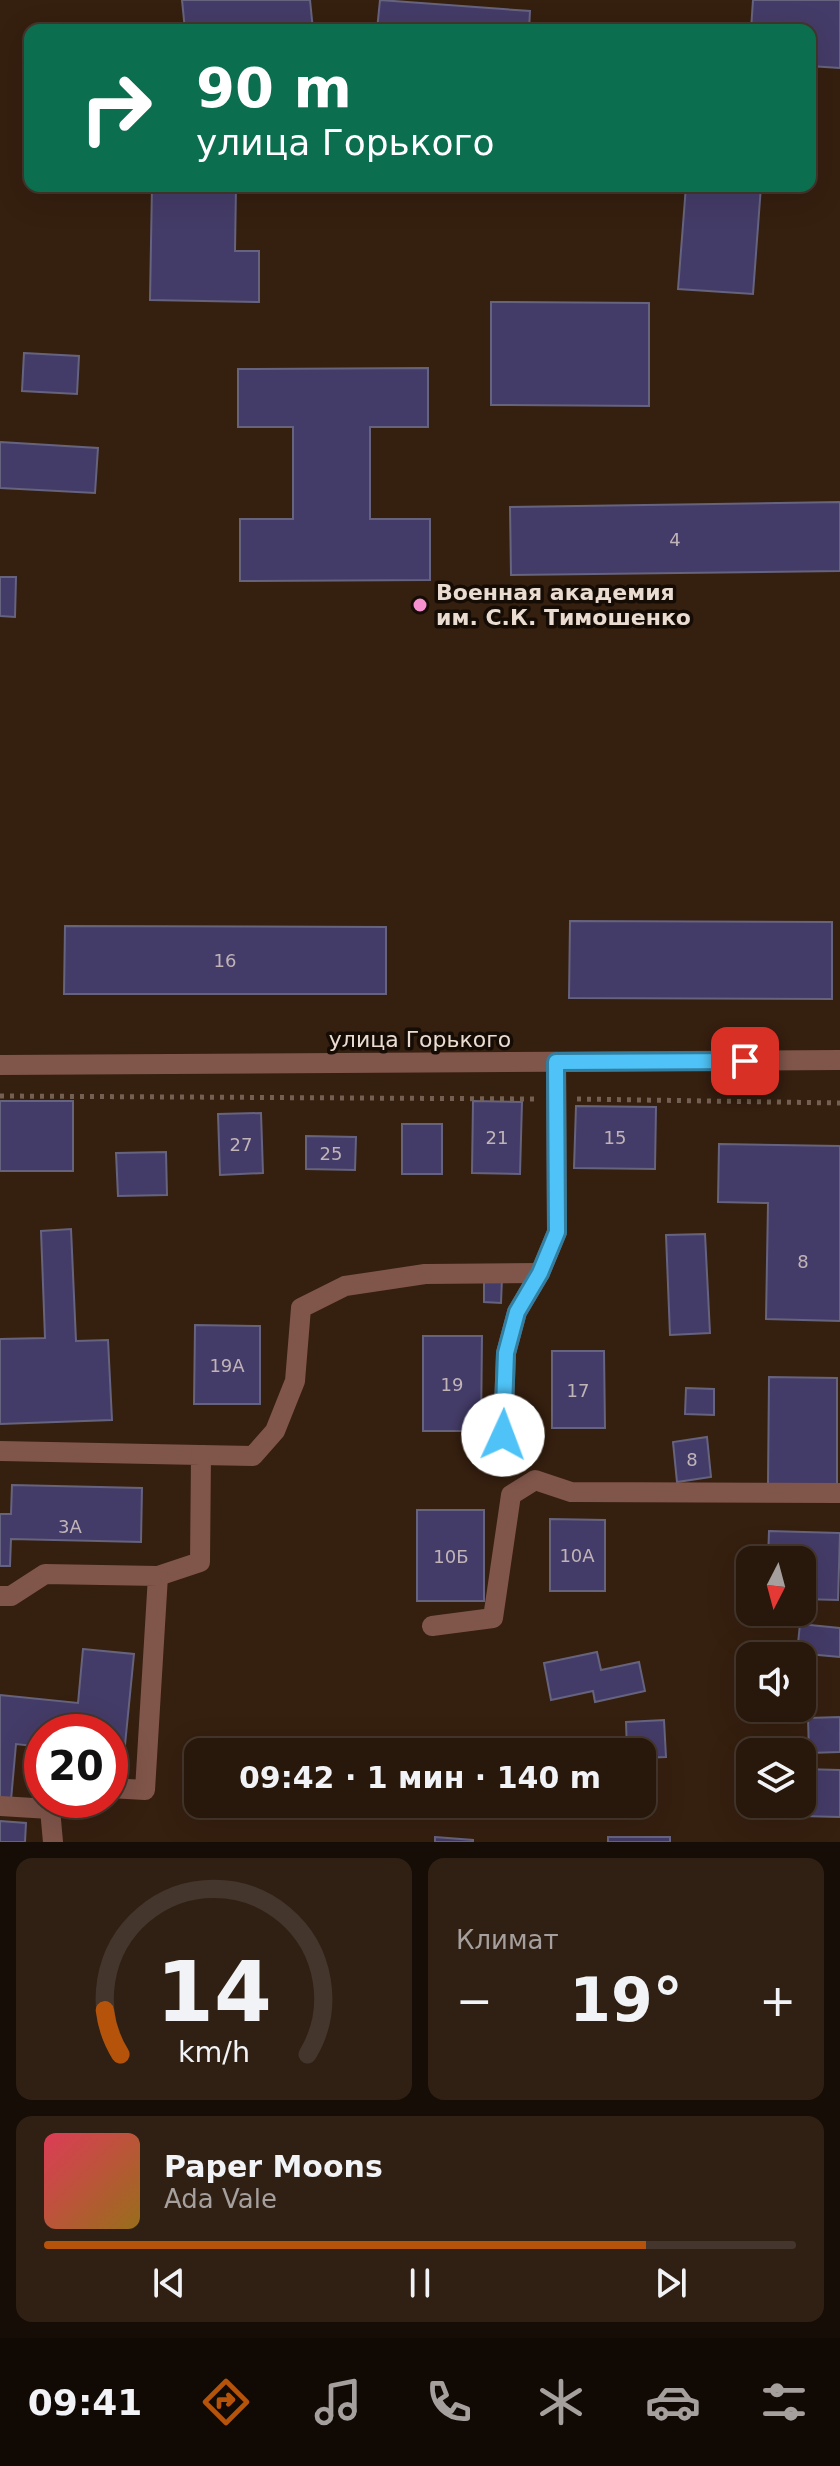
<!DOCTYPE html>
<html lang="ru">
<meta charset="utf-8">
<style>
body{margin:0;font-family:"DejaVu Sans",sans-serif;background:#302014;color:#f1f3f6;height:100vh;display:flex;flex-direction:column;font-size:30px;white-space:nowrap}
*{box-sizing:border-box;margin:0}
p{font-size:26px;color:#a59f9d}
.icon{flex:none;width:44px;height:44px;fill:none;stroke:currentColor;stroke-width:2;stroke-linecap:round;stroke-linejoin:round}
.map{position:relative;height:1842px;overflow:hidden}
.panel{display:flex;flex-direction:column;gap:16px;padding:16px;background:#160d06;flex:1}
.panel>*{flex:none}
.hud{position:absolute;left:24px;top:24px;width:792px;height:168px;border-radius:16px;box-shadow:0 8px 32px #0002,0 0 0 2px #44362c;background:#0b6e4f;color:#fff;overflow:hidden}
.needle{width:52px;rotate:186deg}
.controls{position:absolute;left:736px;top:1546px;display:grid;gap:16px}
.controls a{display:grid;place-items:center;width:80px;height:80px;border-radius:16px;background:#28170b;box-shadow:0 8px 32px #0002,0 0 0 2px #44362c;font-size:40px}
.speed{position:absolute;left:24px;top:1714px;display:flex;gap:16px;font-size:40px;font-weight:700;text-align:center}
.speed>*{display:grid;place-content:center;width:104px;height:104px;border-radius:50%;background:#28170b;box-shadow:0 8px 32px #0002,0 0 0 2px #44362c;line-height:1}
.speed .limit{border:12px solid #d22;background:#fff;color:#111}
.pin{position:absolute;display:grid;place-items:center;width:68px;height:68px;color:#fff;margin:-34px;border-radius:16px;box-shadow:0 4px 12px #0006}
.me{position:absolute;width:88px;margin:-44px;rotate:2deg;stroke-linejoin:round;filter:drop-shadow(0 0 6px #0008)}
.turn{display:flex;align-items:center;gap:28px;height:168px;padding:0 40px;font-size:36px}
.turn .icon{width:104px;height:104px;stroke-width:2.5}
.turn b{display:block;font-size:56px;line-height:68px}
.big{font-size:60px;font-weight:700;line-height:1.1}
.panel .widget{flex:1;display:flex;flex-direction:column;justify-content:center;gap:12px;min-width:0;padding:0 28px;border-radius:16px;background:#302014}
.panel .dial{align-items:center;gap:0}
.dial svg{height:208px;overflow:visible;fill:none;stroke:#44362c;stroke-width:7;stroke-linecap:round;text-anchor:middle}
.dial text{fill:#f1f3f6;stroke:none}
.song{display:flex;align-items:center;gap:24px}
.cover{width:96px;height:96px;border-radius:12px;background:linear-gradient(135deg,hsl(350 70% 55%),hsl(40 70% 35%))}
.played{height:8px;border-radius:4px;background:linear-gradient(90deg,#b45309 80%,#44362c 80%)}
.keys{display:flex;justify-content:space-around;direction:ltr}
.heat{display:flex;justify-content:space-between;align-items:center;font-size:44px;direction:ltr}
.panel .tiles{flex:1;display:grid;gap:16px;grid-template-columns:1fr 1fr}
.widget:last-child{grid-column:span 2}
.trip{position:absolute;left:184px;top:1738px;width:472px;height:80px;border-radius:16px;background:#28170b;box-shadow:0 8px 32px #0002,0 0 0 2px #44362c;font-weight:700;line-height:80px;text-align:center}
.dock{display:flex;height:128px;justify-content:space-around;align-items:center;background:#100904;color:#a59f9d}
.dock .icon{width:56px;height:56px}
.dock .on{color:#b45309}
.dock b{font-size:36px;color:#f1f3f6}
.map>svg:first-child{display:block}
.building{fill:#443c68;stroke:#66637e;stroke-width:2}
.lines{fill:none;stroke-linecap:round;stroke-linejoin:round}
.path{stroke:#736052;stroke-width:5;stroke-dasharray:4 6;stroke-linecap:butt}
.minor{stroke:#80554a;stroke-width:20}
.route-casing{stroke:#337fa1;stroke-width:20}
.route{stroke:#4fc3f7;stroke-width:14}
.poi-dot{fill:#f690cf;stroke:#150c05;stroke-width:3}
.labels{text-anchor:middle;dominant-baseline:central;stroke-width:7;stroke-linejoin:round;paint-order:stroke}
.number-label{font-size:18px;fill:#c1b4b7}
.poi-label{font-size:22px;font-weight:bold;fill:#ebdcd1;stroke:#150c05;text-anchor:start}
.street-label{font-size:22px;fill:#ebdcd1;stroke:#150c05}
</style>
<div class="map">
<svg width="840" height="1842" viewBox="0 0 840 1842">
<rect width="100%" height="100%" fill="#351f0f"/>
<g class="building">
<path d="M182,0h128l3,30h-128z"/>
<path d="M380,0l150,11 -1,19h-152z"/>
<path d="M753,0h87v68l-30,-2v-36h-59z"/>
<path d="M152,186h84l-1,65h24v51l-109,-2z"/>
<path d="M686,186h75l-8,108 -75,-5z"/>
<path d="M491,302l158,1v103l-158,-1z"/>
<path d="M24,353l55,3 -2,38 -55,-3z"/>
<path d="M428,368v59h-58v92h60v61l-190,1v-62h53v-92h-55v-58z"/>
<path d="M0,442l98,6 -3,45 -95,-5z"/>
<path d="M840,502v69l-329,4 -1,-68z"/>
<path d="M0,577h16l-1,40 -15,-1z"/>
<path d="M570,921l262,1v77l-263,-1z"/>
<path d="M65,926l321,1v67h-322z"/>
<rect x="0" y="1101" width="73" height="70"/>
<path d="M473,1101l49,1 -2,72 -48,-1z"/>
<path d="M576,1106l80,1 -1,62 -81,-1z"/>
<path d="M261,1113l2,60 -43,2 -2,-61z"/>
<rect x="402" y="1124" width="40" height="50"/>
<path d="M306,1136l50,1 -1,33 -49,-1z"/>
<path d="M719,1144l121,2v175l-74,-2 2,-116 -50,-1z"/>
<path d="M166,1152l1,43 -49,1 -2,-43z"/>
<path d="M71,1229l5,112 32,-1 4,80 -112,4v-85l45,-1 -4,-107z"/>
<path d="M705,1234l5,99 -40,2 -4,-100z"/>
<path d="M484,1278h18l-1,25 -17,-1z"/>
<path d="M195,1325l65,1v78h-66z"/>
<path d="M423,1336h59l-1,95h-58z"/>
<path d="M552,1351h52l1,77h-53z"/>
<path d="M769,1377l68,1v107h-69z"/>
<path d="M686,1388l28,1v26l-29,-1z"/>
<path d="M707,1437l4,40 -34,5 -4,-40z"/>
<path d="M12,1485l130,3 -1,54 -130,-3 -1,27h-10v-52h11z"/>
<rect x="417" y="1510" width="67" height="91"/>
<path d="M550,1519l55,1v71h-55z"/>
<path d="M769,1531l71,2 -2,67 -36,-1v-39h-34z"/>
<path d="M800,1624l40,4v29l-43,-4z"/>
<path d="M83,1649l51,5 -10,101 -14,-2v-21h-68v15l-26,-3 -5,56 -11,-1v-104l78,8z"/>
<path d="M597,1652l4,18 38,-8 6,29 -50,11 -2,-11 -42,9 -7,-37z"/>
<path d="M840,1717v35l-31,1 -1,-35z"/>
<path d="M664,1720l2,37 -24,1v-6h-15l-1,-30z"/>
<path d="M802,1769l38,1v47l-80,-2 1,-11h41z"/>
<path d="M544,1804h42v5l-42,1z"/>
<path d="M0,1821l26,2 -1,19h-25z"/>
<path d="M435,1837l38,3v2h-38z"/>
<rect x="608" y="1837" width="62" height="5"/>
</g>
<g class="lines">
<g class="path">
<path d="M0,1096l535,3"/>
<path d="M577,1099l263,4"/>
</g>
<g class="minor">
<path d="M0,1065l840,-5"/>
<path d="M503,1435l3,-82 11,-41 23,-39 17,-41 -1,-170"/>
<path d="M0,1451l201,4 -1,107 -42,14"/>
<path d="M201,1455l52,1 22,-25 20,-50 6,-73 44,-22 80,-12 115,-1"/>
<path d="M0,1596h11l34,-22 113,2 -13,214 -35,-2"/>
<path d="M432,1626l61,-8 18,-123 24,-15 36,12 269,1"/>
<path d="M0,1806l50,3"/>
<path d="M53,1842l-3,-33 3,-9"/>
</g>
</g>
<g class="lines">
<g class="route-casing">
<path id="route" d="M503,1435l3,-82 11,-41 23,-39 17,-41 -1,-170 189,-1"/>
</g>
<use href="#route" class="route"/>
</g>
<circle class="poi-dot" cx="420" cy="605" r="8"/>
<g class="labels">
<g class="number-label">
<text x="675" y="539">4</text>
<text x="225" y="960">16</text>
<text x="497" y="1137">21</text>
<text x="615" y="1137">15</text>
<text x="241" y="1144">27</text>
<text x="331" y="1153">25</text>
<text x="803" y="1261">8</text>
<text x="227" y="1365">19А</text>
<text x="452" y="1384">19</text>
<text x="578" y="1390">17</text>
<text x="692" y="1459">8</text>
<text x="70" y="1526">3А</text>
<text x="577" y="1555">10А</text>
<text x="451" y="1556">10Б</text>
</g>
<g class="poi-label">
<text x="436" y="592">Военная академия<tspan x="436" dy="25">им. С.К. Тимошенко</tspan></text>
</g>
<g class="street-label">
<text x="420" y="1039">улица Горького</text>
</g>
</g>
</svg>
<div class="controls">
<a><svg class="needle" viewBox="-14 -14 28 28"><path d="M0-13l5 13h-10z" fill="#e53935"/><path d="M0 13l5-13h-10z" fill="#a59f9d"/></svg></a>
<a><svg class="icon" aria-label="sound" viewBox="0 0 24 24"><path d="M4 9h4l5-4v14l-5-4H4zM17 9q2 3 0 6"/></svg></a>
<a><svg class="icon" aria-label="layers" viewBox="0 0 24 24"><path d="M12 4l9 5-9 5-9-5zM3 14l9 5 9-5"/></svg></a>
</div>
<div class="speed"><div class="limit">20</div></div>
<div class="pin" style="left:745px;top:1061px;background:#d93025"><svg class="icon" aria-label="arrive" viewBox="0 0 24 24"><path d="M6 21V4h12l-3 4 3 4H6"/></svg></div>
<svg class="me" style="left:503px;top:1435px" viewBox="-20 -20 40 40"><circle r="19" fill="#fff"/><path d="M0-13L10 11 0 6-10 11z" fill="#4fc3f7"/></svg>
<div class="trip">09:42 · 1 мин · 140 m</div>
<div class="hud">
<div class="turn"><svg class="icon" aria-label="right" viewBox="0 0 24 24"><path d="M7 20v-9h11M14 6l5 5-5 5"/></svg><div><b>90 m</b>улица Горького</div></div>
</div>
</div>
<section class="panel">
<div class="tiles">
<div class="widget dial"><svg viewBox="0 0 100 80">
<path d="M14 69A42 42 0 1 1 86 69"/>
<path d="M14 69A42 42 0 0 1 8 52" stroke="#b45309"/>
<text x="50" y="56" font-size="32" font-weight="700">14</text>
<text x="50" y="72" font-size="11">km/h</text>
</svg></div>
<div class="widget"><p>Климат</p>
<div class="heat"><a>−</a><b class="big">19°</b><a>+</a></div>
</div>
<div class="widget">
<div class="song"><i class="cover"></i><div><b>Paper Moons</b><p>Ada Vale</p></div></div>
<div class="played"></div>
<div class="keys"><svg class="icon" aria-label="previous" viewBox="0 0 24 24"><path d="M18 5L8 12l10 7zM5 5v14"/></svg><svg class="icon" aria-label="pause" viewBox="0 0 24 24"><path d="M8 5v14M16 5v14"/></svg><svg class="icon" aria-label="next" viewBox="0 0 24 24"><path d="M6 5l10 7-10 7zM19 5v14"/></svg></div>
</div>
</div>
</section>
<nav class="dock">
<b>09:41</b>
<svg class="icon on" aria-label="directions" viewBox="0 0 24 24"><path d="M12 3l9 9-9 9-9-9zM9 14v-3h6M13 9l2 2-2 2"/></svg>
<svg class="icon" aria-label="music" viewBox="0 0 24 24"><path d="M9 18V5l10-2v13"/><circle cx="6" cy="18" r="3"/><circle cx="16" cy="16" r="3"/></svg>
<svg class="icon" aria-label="phone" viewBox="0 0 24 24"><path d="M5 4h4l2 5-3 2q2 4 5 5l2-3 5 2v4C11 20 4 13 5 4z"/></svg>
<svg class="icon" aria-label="climate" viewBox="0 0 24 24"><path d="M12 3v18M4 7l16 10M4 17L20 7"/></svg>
<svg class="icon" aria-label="car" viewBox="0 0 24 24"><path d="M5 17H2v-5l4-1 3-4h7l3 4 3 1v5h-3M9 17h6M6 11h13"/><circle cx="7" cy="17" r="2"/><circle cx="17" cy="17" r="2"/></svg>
<svg class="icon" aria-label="filters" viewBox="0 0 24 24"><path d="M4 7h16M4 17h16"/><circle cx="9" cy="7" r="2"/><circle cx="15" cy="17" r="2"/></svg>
</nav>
